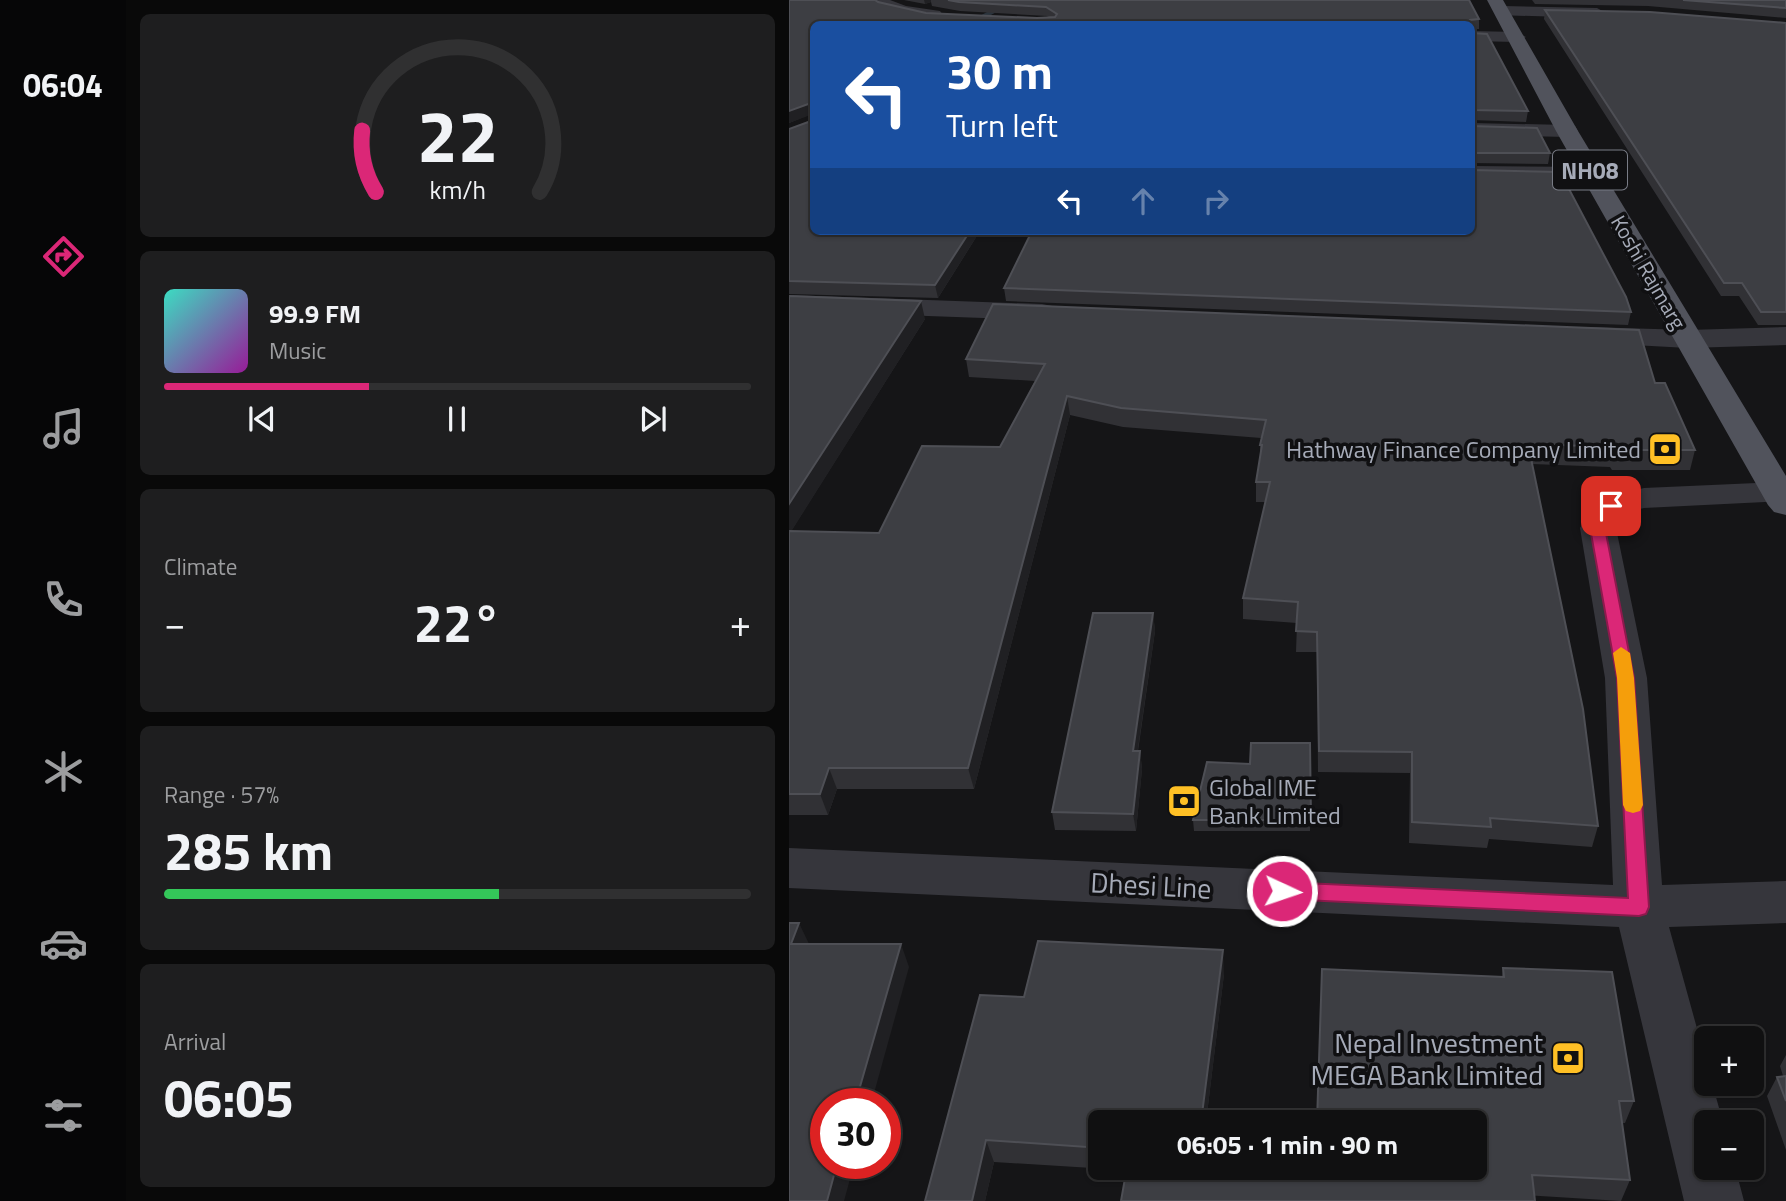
<!DOCTYPE html>
<meta charset="utf-8">
<style>
body{margin:0;font-family:"Titillium Web",sans-serif;background:#1e1e1f;color:#f1f3f6;height:100vh;display:flex;flex-direction:column;font-size:26px;white-space:nowrap}
*{box-sizing:border-box;margin:0}
p{font-size:23px;color:#9c9d9f}
.icon{flex:none;width:38px;height:38px;fill:none;stroke:currentColor;stroke-width:2;stroke-linecap:round;stroke-linejoin:round}
.map{position:relative;flex:1;overflow:hidden}
.side{display:flex;flex-direction:column;gap:14px;padding:14px;background:#090909;width:663px}
.side>*{flex:none}
.top-card{position:absolute;left:21px;top:21px;width:665px;height:214px;border-radius:10px;box-shadow:0 2px 5px #0004,0 0 0 2px #303031;background:#1a4fa0;color:#fff;overflow:hidden}
.buttons{position:absolute;left:905px;top:1026px;display:grid;gap:14px}
.buttons a{display:grid;place-items:center;width:70px;height:70px;border-radius:10px;background:#101011;box-shadow:0 2px 5px #0004,0 0 0 2px #303031;font-size:35px}
.speed{position:absolute;left:21px;top:1088px;display:flex;gap:14px;font-size:35px;font-weight:700;text-align:center}
.speed>*{display:grid;place-content:center;width:91px;height:91px;border-radius:50%;background:#101011;box-shadow:0 2px 5px #0004,0 0 0 2px #303031;line-height:1}
.speed .limit{border:10px solid #d22;background:#fff;color:#111}
.pin{position:absolute;display:grid;place-items:center;width:60px;height:60px;color:#fff;margin:-30px;border-radius:14px;box-shadow:0 4px 10px #0006}
.me{position:absolute;width:77px;margin:-38px;rotate:93deg;stroke-linejoin:round;filter:drop-shadow(0 0 5px #0008)}
.turn{display:flex;align-items:center;gap:24px;height:147px;padding:0 21px;font-size:32px}
.turn .icon{width:91px;height:91px;stroke-width:2.5}
.turn b{display:block;font-size:49px;line-height:60px}
.lanes{display:flex;align-items:center;height:66px;padding:0 21px;background:#0003;justify-content:center;gap:35px;direction:ltr}
.lanes .off{opacity:.35}
.big{font-size:52px;font-weight:700;line-height:1.1}
.side .tile{flex:1;display:flex;flex-direction:column;justify-content:center;gap:10px;min-width:0;padding:0 24px;border-radius:10px;background:#1e1e1f}
.side .dial{align-items:center;gap:0}
.dial svg{height:182px;overflow:visible;fill:none;stroke:#303031;stroke-width:7;stroke-linecap:round;text-anchor:middle}
.dial text{fill:#f1f3f6;stroke:none}
.song{display:flex;align-items:center;gap:21px}
.cover{width:84px;height:84px;border-radius:10px;background:linear-gradient(135deg,hsl(170 70% 55%),hsl(300 70% 35%))}
.played{height:7px;border-radius:4px;background:linear-gradient(90deg,#db2777 35%,#303031 35%)}
.keys{display:flex;justify-content:space-around;direction:ltr}
.heat{display:flex;justify-content:space-between;align-items:center;font-size:38px;direction:ltr}
.charge{height:10px;border-radius:5px;background:linear-gradient(90deg,#34c759 57%,#303031 0)}
.trip{position:absolute;left:299px;top:1110px;width:399px;height:70px;border-radius:10px;background:#101011;box-shadow:0 2px 5px #0004,0 0 0 2px #303031;font-weight:700;line-height:70px;text-align:center}
main{display:flex;flex:1;min-height:0}
.tabs{display:flex;flex-direction:column;width:126px;justify-content:space-around;align-items:center;background:#060607;color:#9c9d9f}
.tabs .icon{width:49px;height:49px}
.tabs .on{color:#db2777}
.tabs b{font-size:32px;color:#f1f3f6}
.map>svg:first-child{display:block}
.lines{fill:none;stroke-linecap:round;stroke-linejoin:round}
.stream{fill:#2a333c;fill-rule:evenodd}
.street{fill:#36363c;fill-rule:evenodd}
.primary{fill:#51535c;fill-rule:evenodd}
.wall{fill:#313135}
.shaded-wall{fill:#202023}
.building{fill:#3d3e43;stroke:#4e4f55;stroke-width:2}
.route{fill:#db2777;stroke:#8e194d;stroke-width:2}
.slow{fill:#f59e0b}
.labels{text-anchor:middle;dominant-baseline:central;stroke-width:7;stroke-linejoin:round;paint-order:stroke}
.far-street-label{font-size:21px;fill:#a6abb8;stroke:#101012}
.shield{fill:#101012;stroke:#797c86;stroke-width:2}
.shield-label{font-size:23px;font-weight:bold;fill:#a6abb8}
.poi-label{font-size:24px;fill:#a6abb8;stroke:#101012;text-anchor:end}
.near-street-label{font-size:28px;fill:#a6abb8;stroke:#101012}
.near-poi-label{font-size:28px;fill:#a6abb8;stroke:#101012;text-anchor:end}
</style>
<main>
<nav class="tabs">
<b>06:04</b>
<svg class="icon on" aria-label="directions" viewBox="0 0 24 24"><path d="M12 3l9 9-9 9-9-9zM9 14v-3h6M13 9l2 2-2 2"/></svg>
<svg class="icon" aria-label="music" viewBox="0 0 24 24"><path d="M9 18V5l10-2v13"/><circle cx="6" cy="18" r="3"/><circle cx="16" cy="16" r="3"/></svg>
<svg class="icon" aria-label="phone" viewBox="0 0 24 24"><path d="M5 4h4l2 5-3 2q2 4 5 5l2-3 5 2v4C11 20 4 13 5 4z"/></svg>
<svg class="icon" aria-label="climate" viewBox="0 0 24 24"><path d="M12 3v18M4 7l16 10M4 17L20 7"/></svg>
<svg class="icon" aria-label="car" viewBox="0 0 24 24"><path d="M5 17H2v-5l4-1 3-4h7l3 4 3 1v5h-3M9 17h6M6 11h13"/><circle cx="7" cy="17" r="2"/><circle cx="17" cy="17" r="2"/></svg>
<svg class="icon" aria-label="filters" viewBox="0 0 24 24"><path d="M4 7h16M4 17h16"/><circle cx="9" cy="7" r="2"/><circle cx="15" cy="17" r="2"/></svg>
</nav>
<section class="side">
<div class="tile dial"><svg viewBox="0 0 100 80">
<path d="M14 69A42 42 0 1 1 86 69"/>
<path d="M14 69A42 42 0 0 1 8 42" stroke="#db2777"/>
<text x="50" y="56" font-size="32" font-weight="700">22</text>
<text x="50" y="72" font-size="11">km/h</text>
</svg></div>
<div class="tile">
<div class="song"><i class="cover"></i><div><b>99.9 FM</b><p>Music</p></div></div>
<div class="played"></div>
<div class="keys"><svg class="icon" aria-label="previous" viewBox="0 0 24 24"><path d="M18 5L8 12l10 7zM5 5v14"/></svg><svg class="icon" aria-label="pause" viewBox="0 0 24 24"><path d="M8 5v14M16 5v14"/></svg><svg class="icon" aria-label="next" viewBox="0 0 24 24"><path d="M6 5l10 7-10 7zM19 5v14"/></svg></div>
</div>
<div class="tile"><p>Climate</p>
<div class="heat"><a>−</a><b class="big">22°</b><a>+</a></div>
</div>
<div class="tile"><p>Range · 57%</p><b class="big">285 km</b><div class="charge"></div></div>
<div class="tile"><p>Arrival</p><b class="big">06:05</b></div>
</section>
<div class="map">
<svg width="997" height="1201" viewBox="0 0 997 1201">
<rect width="100%" height="100%" fill="#151517"/>
<g class="lines">
<path class="stream" d="M220,0h10l-45,24h-9z"/>
<g class="street">
<path d="M78,0h23l16,6 34,5 3,4c-14,14 -58,-5 -74,-11z"/>
<path d="M713,6l95,2 9,5 -9,5 -101,-3 -2,-4 2,-4z"/>
<path d="M682,31l46,1 9,5 -9,5 -46,-1z"/>
<path d="M682,123l96,2 8,1 3,5 -3,5 -8,1 -96,-2z"/>
<path d="M682,166l121,1 8,2 3,5 -3,5 -8,2 -121,-1z"/>
<path d="M0,295l253,9 10,2 4,6 -4,6 -10,2 -253,-9z"/>
<path d="M799,327l100,3 98,-3v18l-98,3 -110,-6 -4,-6 4,-6z"/>
<path d="M990,482l7,1v18l-142,7 -20,5 -8,15 31,150 15,207 124,-4v42l-117,4 37,134v22h6l11,39h-17v45h29l9,34h-60l-65,-274 -830,-39v-40l824,37 -8,-207 -25,-150 19,-29 45,-11z"/>
</g>
<path class="primary" d="M698,0h16l75,131 208,345v39l-12,-3 -6,-7 -212,-374z"/>
</g>
<g class="wall">
<path d="M0,0h86l3,2 48,11 111,5 12,-1 -2,-1 -87,-5 -28,-5 -1,-4 -6,2 -21,-4h565l10,19v10h-8v-5h-658v207h167l-42,67 -149,-4v-165l22,-8v-7l-22,9z"/>
<path d="M743,0h254v18l-138,-12 -113,-2z"/>
<path d="M756,10l241,13v302h-28l-19,-29h-18l-177,-277z"/>
<path d="M682,33l57,78 -2,11 -55,-2z"/>
<path d="M682,126l79,27 -2,11 -77,-1z"/>
<path d="M215,288l627,24 -3,13 -622,-24z"/>
<path d="M0,296l136,23 -134,212 88,2 121,-86 35,-66 -66,-4 -3,-18 689,24 40,67 -5,20h-78l-2,-3 -78,-3 66,362 -6,21 -103,-8 -2,9 -78,-5 1,-70 -92,-1 -1,-120h-21l1,-29 -54,-4v-21l22,-96h-9v-20l4,-24v-13l1,-7 -138,-11 -53,-12 -96,374h-137l-9,26h-39z"/>
<path d="M364,613l2,18 -17,120h2l2,18 -6,62 -81,-1 -3,-18z"/>
<path d="M521,743v88h-116l-1,-11 57,-56z"/>
<path d="M714,968l131,133 -9,22h-3l8,57 -9,21 -627,-39 -9,39h-60l99,-204 200,-23 -18,148h-105v45h374z"/>
<path d="M997,1055v95l-19,-54 10,-19 6,-1 -3,-10z"/>
</g>
<g class="shaded-wall">
<path d="M135,0h7v2l-6,2z"/>
<path d="M22,103l2,11 -24,9v-12z"/>
<path d="M181,231h10l-42,67 -3,-13z"/>
<path d="M132,301l4,18 -136,216v-31z"/>
<path d="M278,396l3,19 -96,374 -6,-21z"/>
<path d="M364,613l2,18 -20,138 -2,-18z"/>
<path d="M351,751l2,18 -6,62 -3,-17z"/>
<path d="M40,768l8,21 -9,26 -8,-21z"/>
<path d="M10,923l11,23 -19,-2z"/>
<path d="M112,944l8,23 -38,137h-16z"/>
<path d="M434,950l1,24 -18,148h-5z"/>
<path d="M197,1140l8,22 -9,39h-13z"/>
<path d="M48,1164h17l-10,37h-17z"/>
</g>
<g class="building">
<path d="M0,0h86l3,2 48,11 111,5 18,-1 2,-3 -11,-7 -87,-5 -11,-2h521l10,19 -9,1v4h-657v207h157l-35,54 -146,-4v-152l22,-8v-18l-22,8z"/>
<path d="M894,0h103v8z"/>
<path d="M756,10l105,2 136,11v289h-25l-19,-29h-18z"/>
<path d="M682,33l16,1 41,77 -57,-1z"/>
<path d="M682,126l66,2 13,25h-79z"/>
<path d="M682,170l89,2 66,125 5,15 -627,-24 28,-57h439z"/>
<path d="M0,296l132,5 -132,203z"/>
<path d="M204,304l646,26 16,53h10l30,67h-79l-1,-3 -87,-3 55,265 15,117 -108,-8 1,9 -79,-5v-70l-93,-1 -2,-119 -21,-1 2,-29 -55,-4 27,-116h-14l6,-37h-2l6,-25 -145,-12 -54,-12 -99,372h-139l-9,26h-31v-263l90,2 43,-87 78,1 45,-83 -79,-5z"/>
<path d="M304,613h60l-20,138h7l-7,63 -81,-2z"/>
<path d="M462,743h59l1,77h-118l14,-58 43,2z"/>
<path d="M0,923h10l-8,21h110l-46,160h-29v60h11l-10,37h-38z"/>
<path d="M249,941l185,9 -22,172h-100v26l-115,-8 -14,61h-47l55,-206 44,2z"/>
<path d="M714,968l109,4 22,129h-15l11,79 -98,-5 3,26h-414l6,-34h348v-45h-158l5,-153 182,8z"/>
<path d="M997,1076v25l-9,-24z"/>
</g>
<path class="route" d="M822,501l8,5 -14,22 29,150 15,229 -3,7 -7,2 -357,-17 -7,-2 -3,-6 3,-6 7,-3 346,16 -11,-220 -27,-150 16,-25z"/>
<path class="slow" d="M832,647l9,6 4,25 9,127 -3,6 -7,2 -7,-2 -3,-6 -6,-127 -4,-25z"/>
<defs>
<g id="bank-square" transform="scale(1.75)"><rect x="-9" y="-9" width="18" height="18" rx="4" fill="#ffc025" stroke="#101012"/><path d="M-6-4H6V4H-6ZM0-2.3a2.3 2.3 0 1 0 0 4.6a2.3 2.3 0 1 0 0-4.6Z" fill="#111"/></g>
</defs>
<g fill-rule="evenodd">
<use href="#bank-square" x="876" y="449"/>
<use href="#bank-square" x="395" y="801"/>
<use href="#bank-square" x="779" y="1058"/>
</g>
<g class="labels">
<g class="far-street-label">
<text transform="translate(860 272) rotate(60)">Koshi Rajmarg</text>
</g>
<rect class="shield" x="764" y="150.5" width="74" height="39" rx="5"/>
<g class="shield-label">
<text x="801" y="170">NH08</text>
</g>
<g class="poi-label">
<text x="852" y="449">Hathway Finance Company Limited</text>
<text x="420" y="787" text-anchor="start">Global IME<tspan x="420" dy="28">Bank Limited</tspan></text>
</g>
<g class="near-street-label">
<text transform="translate(362 885) rotate(3)">Dhesi Line</text>
</g>
<g class="near-poi-label">
<text x="754" y="1042">Nepal Investment<tspan x="754" dy="32">MEGA Bank Limited</tspan></text>
</g>
</g>
</svg>
<div class="buttons">
<a>+</a>
<a>−</a>
</div>
<div class="speed"><div class="limit">30</div></div>
<div class="pin" style="left:822px;top:506px;background:#d93025"><svg class="icon" aria-label="arrive" viewBox="0 0 24 24"><path d="M6 21V4h12l-3 4 3 4H6"/></svg></div>
<svg class="me" style="left:493px;top:891px" viewBox="-20 -20 40 40"><circle r="17" fill="#db2777" stroke="#fff" stroke-width="3"/><path d="M0-11L8 9 0 5-8 9z" fill="#fff"/></svg>
<div class="trip">06:05 · 1 min · 90 m</div>
<div class="top-card">
<div class="turn"><svg class="icon" aria-label="left" viewBox="0 0 24 24"><path d="M17 20v-9H6M10 6l-5 5 5 5"/></svg><div><b>30 m</b>Turn left</div></div>
<div class="lanes"><svg class="icon" aria-label="left" viewBox="0 0 24 24"><path d="M17 20v-9H6M10 6l-5 5 5 5"/></svg><svg class="icon off" aria-label="ahead" viewBox="0 0 24 24"><path d="M12 20V5M6 11l6-6 6 6"/></svg><svg class="icon off" aria-label="right" viewBox="0 0 24 24"><path d="M7 20v-9h11M14 6l5 5-5 5"/></svg></div>
</div>
</div>
</main>
